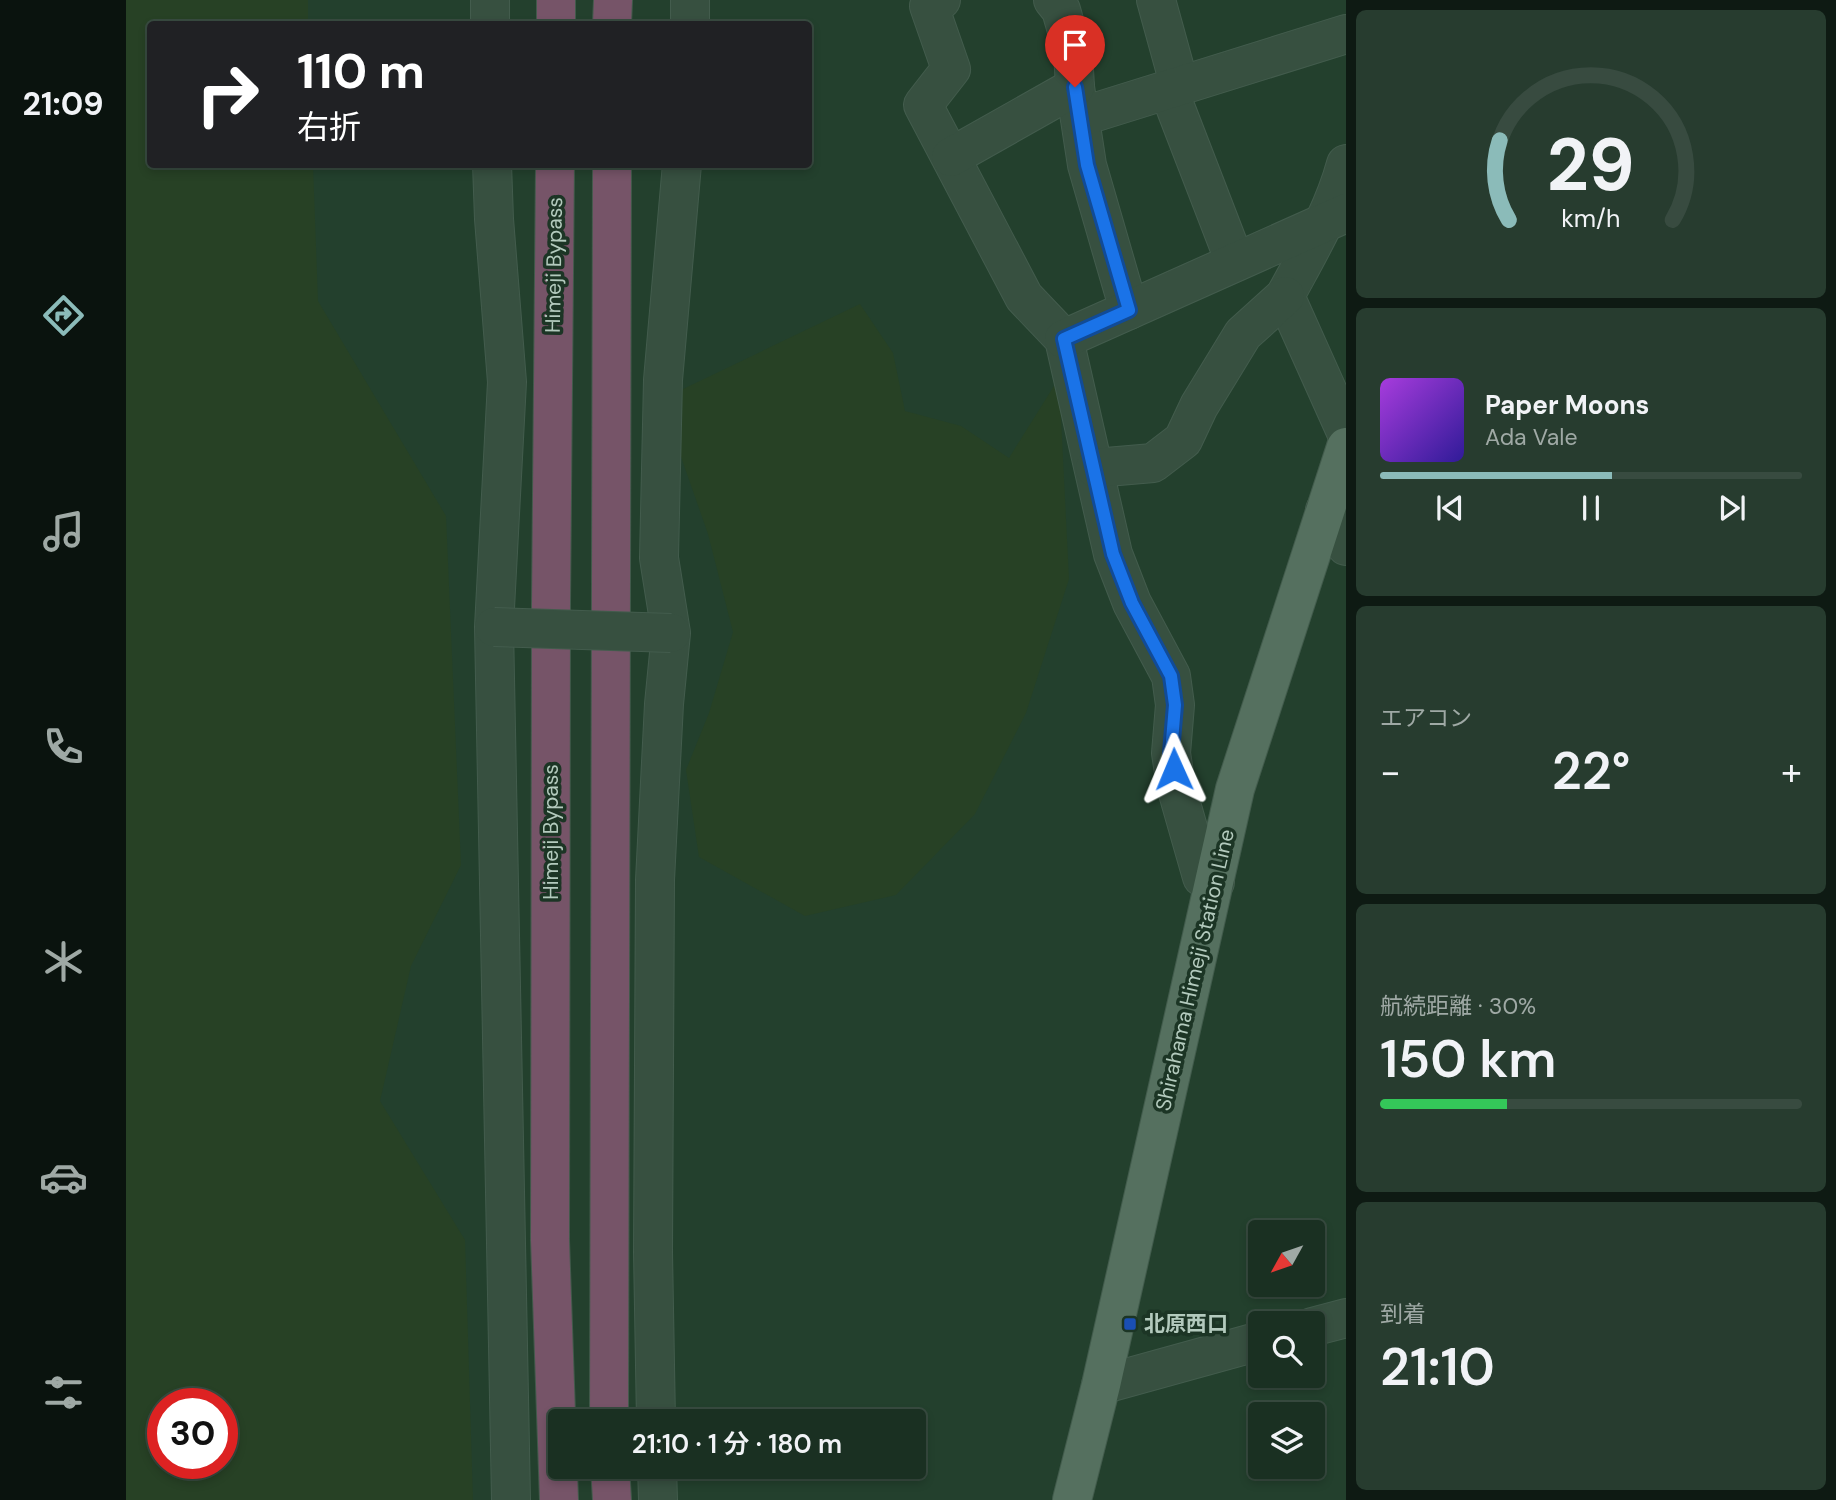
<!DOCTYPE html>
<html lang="ja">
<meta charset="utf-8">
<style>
body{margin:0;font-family:"DM Sans","Noto Sans JP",sans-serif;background:#273c2f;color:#f1f3f6;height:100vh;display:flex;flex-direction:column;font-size:26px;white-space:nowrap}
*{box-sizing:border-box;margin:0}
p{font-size:23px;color:#9fa9a5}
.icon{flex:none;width:38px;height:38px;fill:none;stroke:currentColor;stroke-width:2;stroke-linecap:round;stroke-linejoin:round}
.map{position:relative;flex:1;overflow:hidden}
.panel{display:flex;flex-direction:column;gap:10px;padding:10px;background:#0e1a13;width:490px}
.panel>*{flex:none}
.top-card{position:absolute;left:21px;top:21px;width:665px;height:147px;border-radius:7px;box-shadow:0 4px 10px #0003,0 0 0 2px #384b40;background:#202124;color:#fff;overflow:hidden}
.needle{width:46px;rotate:230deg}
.fabs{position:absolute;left:1122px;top:1220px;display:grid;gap:14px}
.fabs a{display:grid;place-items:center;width:77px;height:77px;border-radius:7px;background:#1a3022;box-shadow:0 4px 10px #0003,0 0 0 2px #384b40;font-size:35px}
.speed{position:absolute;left:21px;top:1388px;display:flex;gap:14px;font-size:35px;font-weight:700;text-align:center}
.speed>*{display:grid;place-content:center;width:91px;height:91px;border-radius:50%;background:#1a3022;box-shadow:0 4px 10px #0003,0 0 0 2px #384b40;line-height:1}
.speed .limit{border:10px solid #d22;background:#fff;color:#111}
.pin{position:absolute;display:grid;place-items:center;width:60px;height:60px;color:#fff;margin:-72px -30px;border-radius:50% 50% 50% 0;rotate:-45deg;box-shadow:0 0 7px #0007}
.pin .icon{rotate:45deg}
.me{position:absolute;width:77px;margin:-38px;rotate:359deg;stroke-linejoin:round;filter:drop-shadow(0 0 5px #0008)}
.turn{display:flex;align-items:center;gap:24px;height:147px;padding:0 35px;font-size:32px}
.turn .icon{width:91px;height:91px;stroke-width:2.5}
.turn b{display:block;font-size:49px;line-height:60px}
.big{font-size:52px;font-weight:600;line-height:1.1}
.panel .widget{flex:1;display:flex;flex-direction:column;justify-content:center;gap:10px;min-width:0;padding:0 24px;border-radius:10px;background:#273c2f}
.panel .dial{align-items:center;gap:0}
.dial svg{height:182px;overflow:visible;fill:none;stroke:#384b40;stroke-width:7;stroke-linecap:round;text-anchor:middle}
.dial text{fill:#f1f3f6;stroke:none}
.song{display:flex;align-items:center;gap:21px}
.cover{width:84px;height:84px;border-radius:10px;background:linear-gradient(135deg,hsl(280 70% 55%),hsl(250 70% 35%))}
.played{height:7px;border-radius:4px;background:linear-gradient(90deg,#8bbbb9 55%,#384b40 55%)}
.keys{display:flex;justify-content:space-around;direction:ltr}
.heat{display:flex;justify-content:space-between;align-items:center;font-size:38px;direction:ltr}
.charge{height:10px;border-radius:5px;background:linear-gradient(90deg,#34c759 30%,#384b40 0)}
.trip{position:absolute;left:422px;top:1409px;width:378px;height:70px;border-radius:7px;background:#1a3022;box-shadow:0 4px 10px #0003,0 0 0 2px #384b40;font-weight:600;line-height:70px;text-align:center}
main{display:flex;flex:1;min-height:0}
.tabs{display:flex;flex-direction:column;width:126px;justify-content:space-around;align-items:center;background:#0a130e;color:#9fa9a5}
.tabs .icon{width:49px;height:49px}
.tabs .current{color:#8bbbb9}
.tabs b{font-size:32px;color:#f1f3f6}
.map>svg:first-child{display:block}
.green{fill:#274125;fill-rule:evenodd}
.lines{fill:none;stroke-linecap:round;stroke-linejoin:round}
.minor-casing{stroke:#435c4d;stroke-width:40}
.major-casing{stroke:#435c4d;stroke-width:40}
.highway-casing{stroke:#425a4b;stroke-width:40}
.minor{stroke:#375040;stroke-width:38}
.major{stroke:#55705f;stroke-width:38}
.highway{stroke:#765468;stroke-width:38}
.minor-bridge-casing{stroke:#435c4d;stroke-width:40;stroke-linecap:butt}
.minor-bridge{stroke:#375040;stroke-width:38}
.route-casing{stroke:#114b97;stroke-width:18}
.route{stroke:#1a73e8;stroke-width:12}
.transit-dot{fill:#1a4fb4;stroke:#1c3525;stroke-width:2.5}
.labels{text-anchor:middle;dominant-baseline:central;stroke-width:7;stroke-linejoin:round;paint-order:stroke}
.street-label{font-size:21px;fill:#b3cabd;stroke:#1c3525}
.poi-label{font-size:21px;font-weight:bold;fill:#b3cabd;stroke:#1c3525;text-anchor:start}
</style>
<main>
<nav class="tabs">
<b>21:09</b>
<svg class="icon current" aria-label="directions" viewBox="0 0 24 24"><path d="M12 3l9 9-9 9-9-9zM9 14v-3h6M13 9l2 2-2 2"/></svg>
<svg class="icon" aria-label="music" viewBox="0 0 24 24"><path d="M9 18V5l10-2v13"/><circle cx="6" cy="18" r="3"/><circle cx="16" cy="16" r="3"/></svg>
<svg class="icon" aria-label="phone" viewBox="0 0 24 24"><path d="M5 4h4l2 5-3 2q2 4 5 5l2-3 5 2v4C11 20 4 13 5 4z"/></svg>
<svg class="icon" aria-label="climate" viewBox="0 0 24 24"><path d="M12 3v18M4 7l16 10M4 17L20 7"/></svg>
<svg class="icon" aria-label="car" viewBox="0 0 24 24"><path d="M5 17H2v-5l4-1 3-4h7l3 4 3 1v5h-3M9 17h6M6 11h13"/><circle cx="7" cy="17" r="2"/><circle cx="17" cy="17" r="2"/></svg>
<svg class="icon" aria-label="filters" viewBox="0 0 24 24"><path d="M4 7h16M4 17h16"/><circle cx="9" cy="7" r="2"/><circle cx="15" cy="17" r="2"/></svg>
</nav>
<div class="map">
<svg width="1220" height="1500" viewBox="0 0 1220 1500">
<rect width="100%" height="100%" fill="#23402d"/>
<g class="green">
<path d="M0,0h182v24h-158v140l163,1 5,136 128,215 15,349 -50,101 -31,135 85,139 8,260h-347zM37,1404h59v59h-59z"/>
<path d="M734,304l33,49 12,58 56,15 48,32 50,-80 10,201 -43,134 -51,101 -79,81 -91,21 -106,-59 -13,-87 23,-57 24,-81 -25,-98 -28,-80 -1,-63z"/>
</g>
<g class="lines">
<g class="minor-casing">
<g id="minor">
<path d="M815,0l-12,6 22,63 -28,36 101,192 40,42 49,215 19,49 39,73 4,29 -4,48 5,33 26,91 13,5"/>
<path d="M927,0l8,10 12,42 2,35 12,78 42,145"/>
<path d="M1030,0l24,87"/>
<path d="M364,24v-24"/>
<path d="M564,24v-24"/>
<path d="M1043,91l66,171"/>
<path d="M954,117l266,-83"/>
<path d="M825,157l124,-70"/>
<path d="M366,164l2,55 13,163 -13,245 17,873"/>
<path d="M1220,164c-13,48 -38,89 -61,132l61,136"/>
<path d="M938,339l282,-126"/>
<path d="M969,468l58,-5 30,-23 16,-34 44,-72 42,-38"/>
<path d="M1199,510l21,36"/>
<path d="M1186,1327l34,-9"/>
<path d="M975,1385l159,-44"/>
<path d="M530,1421l-3,-169 2,-372 9,-176 7,-71 -12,-75 4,-178 19,-216"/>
<path d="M531,1466l1,34"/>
</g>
</g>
<g class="major-casing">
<path id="major" d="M946,1500l29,-115 134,-596 111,-342"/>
</g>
<g class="highway-casing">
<g id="highway">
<path d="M430,24v-24"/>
<path d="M486,24l1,-24"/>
<path d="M429,164l-4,440 -1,636 9,260"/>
<path d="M483,1421l3,-1257"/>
<path d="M484,1466l2,34"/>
</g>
</g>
<use href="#minor" class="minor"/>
<use href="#major" class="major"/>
<use href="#highway" class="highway"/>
<g class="minor-bridge-casing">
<path id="minor-bridge" d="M368,627l177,6"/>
</g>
<use href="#minor-bridge" class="minor-bridge"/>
</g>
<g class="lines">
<g class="route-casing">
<path id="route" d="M949,87l12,78 42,145 -65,29 49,215 19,49 39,73 4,29 -4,48 3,16"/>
</g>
<use href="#route" class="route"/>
</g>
<rect class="transit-dot" x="997" y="1317" width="14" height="14" rx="3.5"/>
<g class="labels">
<g class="street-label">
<text transform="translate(428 265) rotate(-89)">Himeji Bypass</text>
<text transform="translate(425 832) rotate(-90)">Himeji Bypass</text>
<text transform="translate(1069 970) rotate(-77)">Shirahama Himeji Station Line</text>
</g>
<g class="poi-label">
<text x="1018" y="1324">北原西口</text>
</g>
</g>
</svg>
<div class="fabs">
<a><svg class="needle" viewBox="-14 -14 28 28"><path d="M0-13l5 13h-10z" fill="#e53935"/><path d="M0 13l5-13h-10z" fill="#9fa9a5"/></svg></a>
<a><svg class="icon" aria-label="search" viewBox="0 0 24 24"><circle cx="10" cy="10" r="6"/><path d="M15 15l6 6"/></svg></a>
<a><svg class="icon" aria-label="layers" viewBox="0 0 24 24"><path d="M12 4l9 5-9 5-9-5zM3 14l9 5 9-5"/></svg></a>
</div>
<div class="speed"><div class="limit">30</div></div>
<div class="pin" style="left:949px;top:87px;background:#d93025"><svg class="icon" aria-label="arrive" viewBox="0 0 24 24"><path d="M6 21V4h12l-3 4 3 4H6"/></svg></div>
<svg class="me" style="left:1048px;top:769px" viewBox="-20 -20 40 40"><path d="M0-17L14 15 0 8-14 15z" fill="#1a73e8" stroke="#fff" stroke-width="4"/></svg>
<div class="trip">21:10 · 1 分 · 180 m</div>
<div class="top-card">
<div class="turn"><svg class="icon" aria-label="right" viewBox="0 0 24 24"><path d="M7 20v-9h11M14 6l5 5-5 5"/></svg><div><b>110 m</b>右折</div></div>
</div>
</div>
<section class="panel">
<div class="widget dial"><svg viewBox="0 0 100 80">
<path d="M14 69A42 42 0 1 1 86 69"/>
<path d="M14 69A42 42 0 0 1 10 34" stroke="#8bbbb9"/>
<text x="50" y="56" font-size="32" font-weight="700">29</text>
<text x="50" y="72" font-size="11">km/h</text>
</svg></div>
<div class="widget">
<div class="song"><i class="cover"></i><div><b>Paper Moons</b><p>Ada Vale</p></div></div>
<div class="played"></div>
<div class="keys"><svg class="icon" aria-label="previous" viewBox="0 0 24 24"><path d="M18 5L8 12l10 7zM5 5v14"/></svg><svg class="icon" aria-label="pause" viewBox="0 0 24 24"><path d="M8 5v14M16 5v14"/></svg><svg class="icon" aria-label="next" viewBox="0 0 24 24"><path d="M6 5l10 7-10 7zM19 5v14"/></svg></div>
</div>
<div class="widget"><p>エアコン</p>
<div class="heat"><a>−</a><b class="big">22°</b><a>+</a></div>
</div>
<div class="widget"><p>航続距離 · 30%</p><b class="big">150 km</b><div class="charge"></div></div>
<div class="widget"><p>到着</p><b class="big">21:10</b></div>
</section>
</main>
